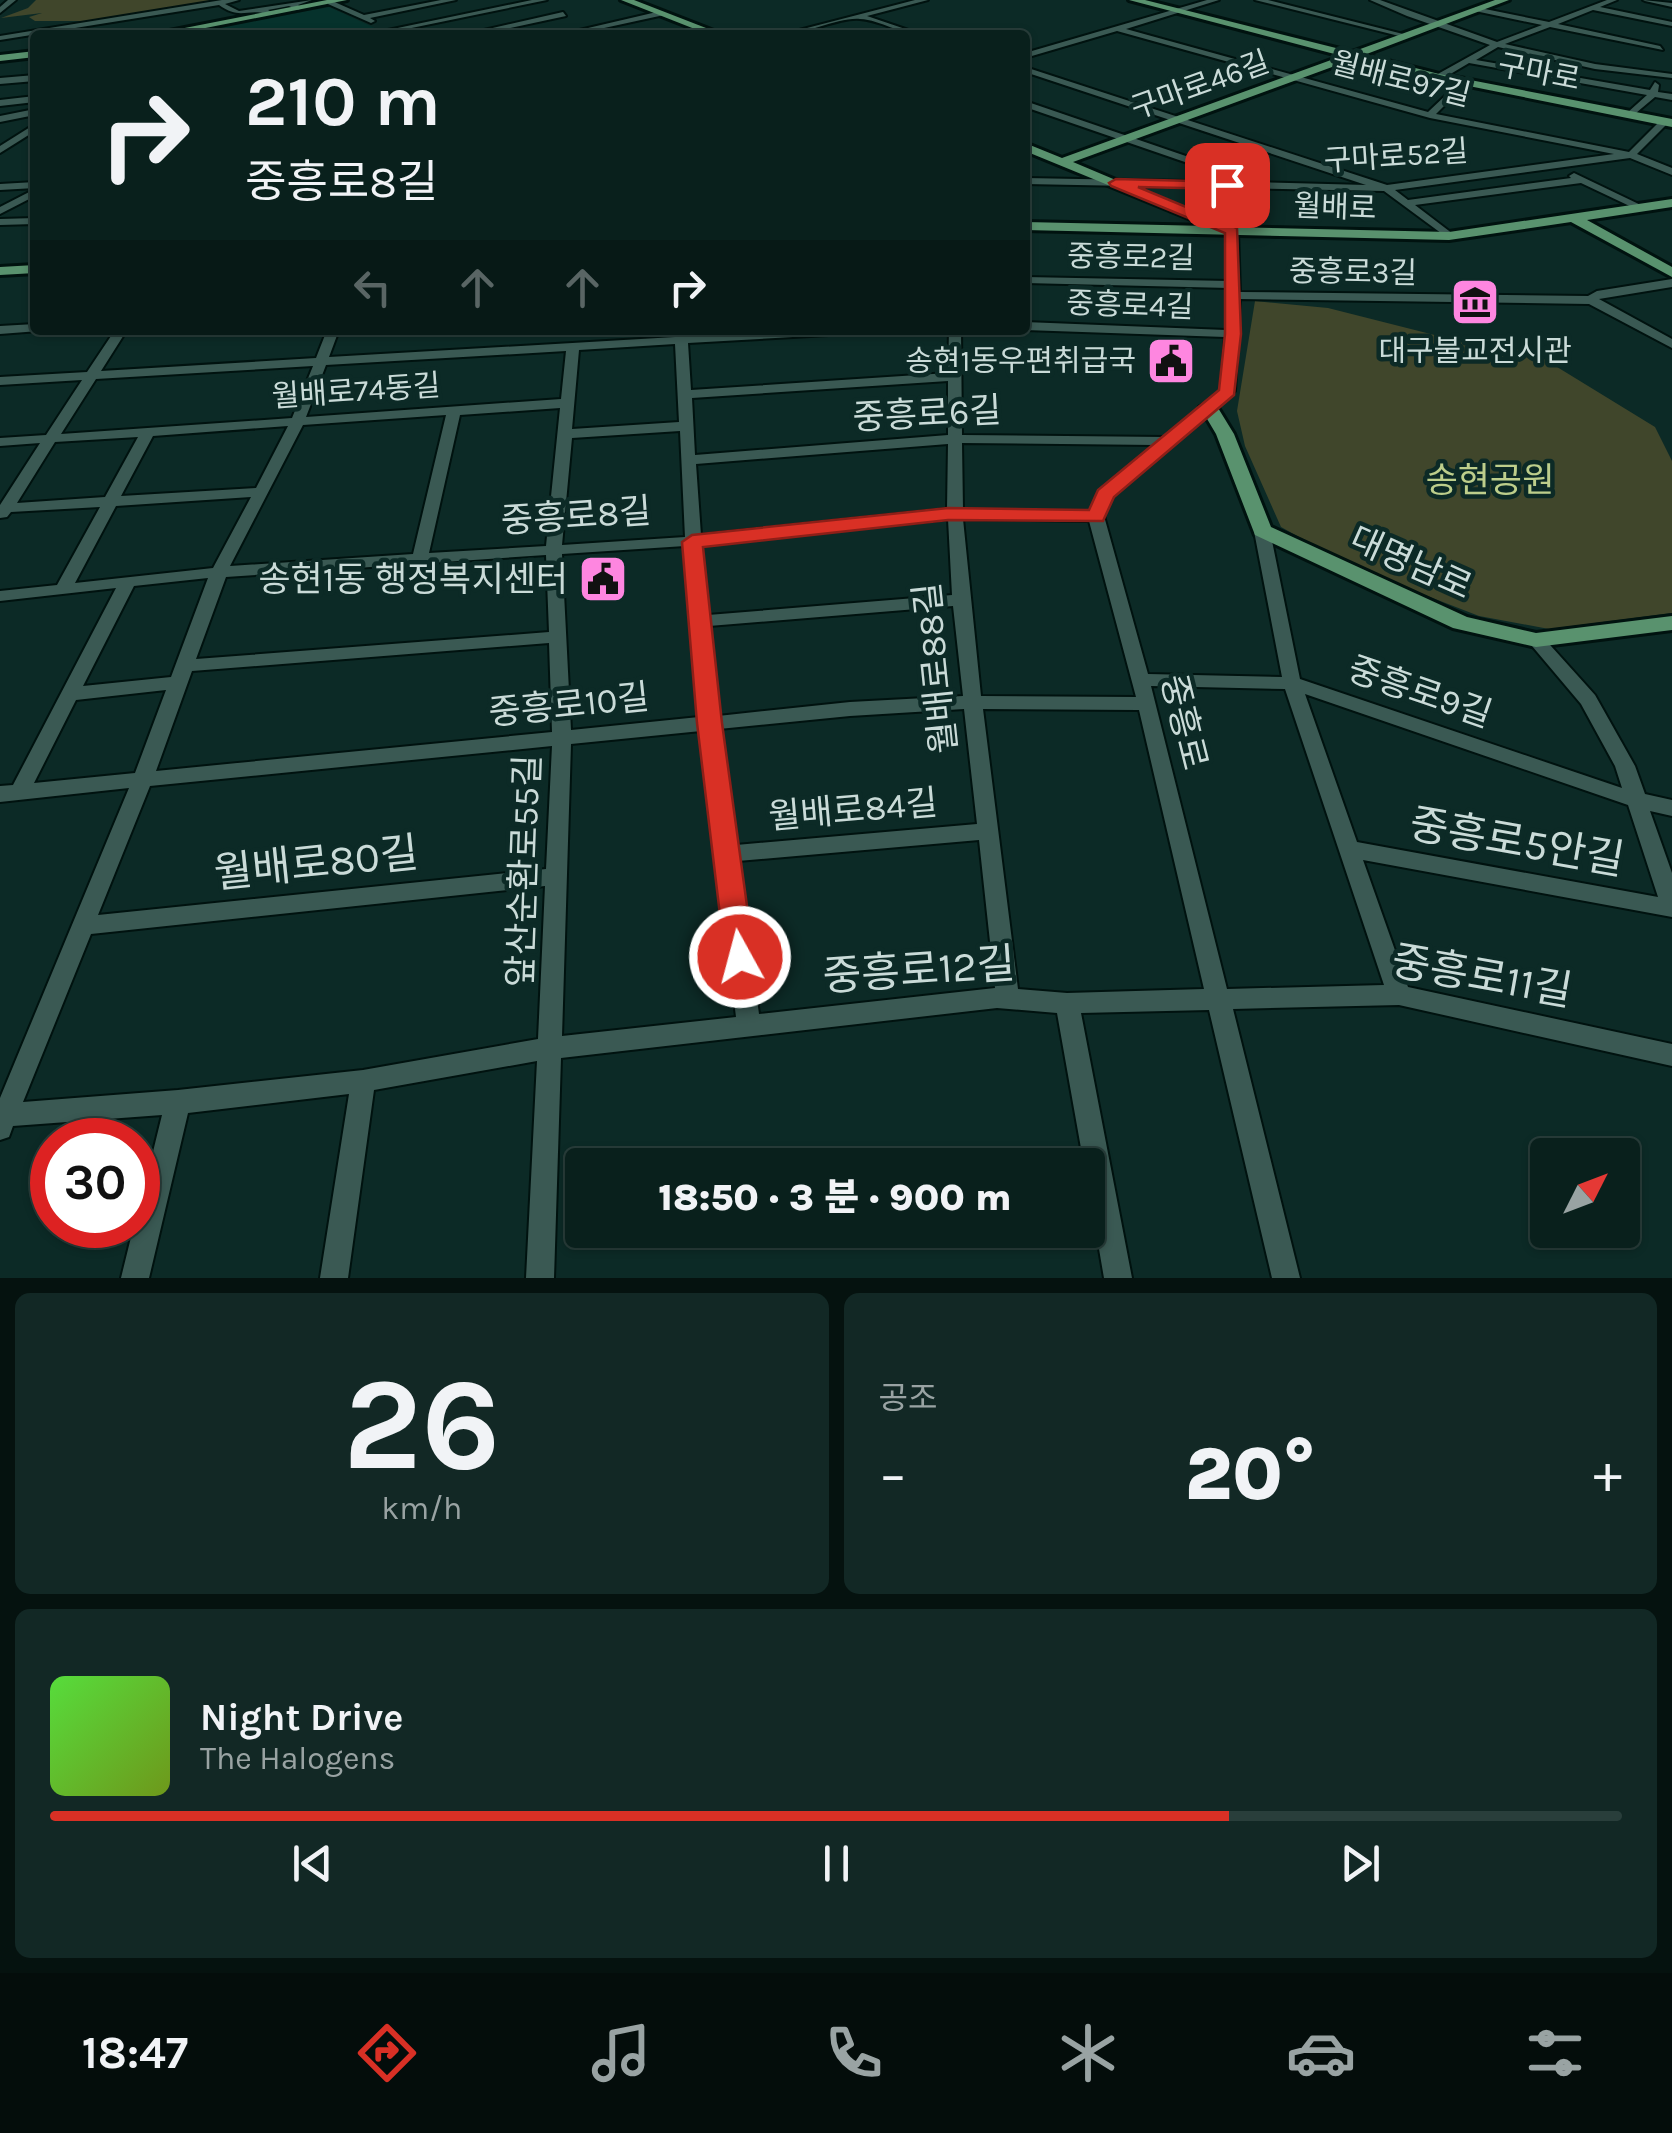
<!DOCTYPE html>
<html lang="ko">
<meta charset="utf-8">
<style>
body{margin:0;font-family:Karla,"Noto Sans KR",sans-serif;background:#122825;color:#f1f3f6;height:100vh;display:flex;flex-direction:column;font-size:38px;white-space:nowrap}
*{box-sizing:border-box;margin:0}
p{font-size:32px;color:#99a3a3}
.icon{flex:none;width:55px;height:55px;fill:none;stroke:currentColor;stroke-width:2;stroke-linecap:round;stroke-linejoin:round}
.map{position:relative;height:1278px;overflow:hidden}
.side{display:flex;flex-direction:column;gap:15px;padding:15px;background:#05120f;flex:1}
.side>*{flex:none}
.banner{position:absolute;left:30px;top:30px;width:1000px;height:305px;border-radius:10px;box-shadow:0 2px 8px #0004,0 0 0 2px #293e3b;background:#09201c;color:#f1f3f6;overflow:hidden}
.needle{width:65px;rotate:48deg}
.buttons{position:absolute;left:1530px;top:1138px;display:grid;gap:20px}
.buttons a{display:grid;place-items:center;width:110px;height:110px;border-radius:10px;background:#09201c;box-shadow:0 2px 8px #0004,0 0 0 2px #293e3b;font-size:50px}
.speed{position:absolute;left:30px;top:1118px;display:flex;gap:20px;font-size:50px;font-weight:700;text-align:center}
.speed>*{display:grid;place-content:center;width:130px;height:130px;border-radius:50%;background:#09201c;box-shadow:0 2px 8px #0004,0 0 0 2px #293e3b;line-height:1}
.speed .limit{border:15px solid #d22;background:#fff;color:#111}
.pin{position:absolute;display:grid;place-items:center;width:85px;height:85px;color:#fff;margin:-42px;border-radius:20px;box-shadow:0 5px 15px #0006}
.me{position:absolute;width:110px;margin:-55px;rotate:353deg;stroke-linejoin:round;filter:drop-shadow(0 0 8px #0008)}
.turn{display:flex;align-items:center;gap:35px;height:210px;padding:0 50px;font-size:45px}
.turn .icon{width:130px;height:130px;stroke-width:2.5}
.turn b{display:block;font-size:70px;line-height:85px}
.lanes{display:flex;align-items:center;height:95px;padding:0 50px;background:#0003;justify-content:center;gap:50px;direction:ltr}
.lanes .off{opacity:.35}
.big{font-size:75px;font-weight:800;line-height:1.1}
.side .widget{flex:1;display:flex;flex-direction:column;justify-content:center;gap:15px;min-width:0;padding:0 35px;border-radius:15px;background:#122825}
.side .dial{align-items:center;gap:0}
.dial b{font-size:130px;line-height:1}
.song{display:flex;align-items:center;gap:30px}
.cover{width:120px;height:120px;border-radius:15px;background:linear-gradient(135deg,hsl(110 70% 55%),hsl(80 70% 35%))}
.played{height:10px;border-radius:5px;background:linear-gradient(90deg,#d93025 75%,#293e3b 75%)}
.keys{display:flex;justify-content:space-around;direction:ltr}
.heat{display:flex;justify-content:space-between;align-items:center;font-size:55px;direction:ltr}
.side .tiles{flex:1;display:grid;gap:15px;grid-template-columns:1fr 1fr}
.widget:last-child{grid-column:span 2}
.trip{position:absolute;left:565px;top:1148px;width:540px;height:100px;border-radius:10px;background:#09201c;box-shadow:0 2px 8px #0004,0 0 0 2px #293e3b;font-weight:800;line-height:100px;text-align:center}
.tab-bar{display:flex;height:160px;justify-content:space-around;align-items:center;background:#040d0b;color:#99a3a3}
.tab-bar .icon{width:70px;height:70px}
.tab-bar .active{color:#d93025}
.tab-bar b{font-size:45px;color:#f1f3f6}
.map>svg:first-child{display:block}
.built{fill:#06322c}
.green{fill:#40462b}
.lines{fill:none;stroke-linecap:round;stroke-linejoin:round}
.minor-casing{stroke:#00120f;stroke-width:4}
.major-casing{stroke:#00120f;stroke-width:6}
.minor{fill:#3a5953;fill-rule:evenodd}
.major{fill:#59926e;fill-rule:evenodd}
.route{fill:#d93025;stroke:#8d1f18;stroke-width:2.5}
.labels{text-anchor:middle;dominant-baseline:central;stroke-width:9;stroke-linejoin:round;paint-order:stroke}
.far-street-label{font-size:30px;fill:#cadbd8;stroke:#0c2a26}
.far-poi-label{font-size:30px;fill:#cadbd8;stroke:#0c2a26}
.street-label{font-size:35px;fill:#cadbd8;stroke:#0c2a26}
.park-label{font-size:35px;fill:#bdce8b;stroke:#0c2a26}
.poi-label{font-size:35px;fill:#cadbd8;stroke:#0c2a26;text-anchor:end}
.near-street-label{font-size:42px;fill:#cadbd8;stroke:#0c2a26}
</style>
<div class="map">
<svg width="1672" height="1278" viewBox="0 0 1672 1278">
<rect width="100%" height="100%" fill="#0c2a26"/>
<path class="built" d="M329,7l61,28h-179l-8,-5z"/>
<g class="green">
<path d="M36,0h188l-130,21h-59l-6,-4 13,-4 -41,5 27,-10z"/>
<path d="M1255,301l73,7 150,38 53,5 124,76 17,34v152l-123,16 -70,-13 -124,-48 -74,-41 -36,-81 -8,-35z"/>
</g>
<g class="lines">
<g class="minor-casing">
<g id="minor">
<path d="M8,0h8l-16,13v-6z"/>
<path d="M222,0h17l-14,4 14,7 73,-11 -14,5 4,3 -4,2 -9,-4 -21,4 5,3 -4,2c-21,-8 -28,6 -50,-10l-219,35v-4z"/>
<path d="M330,0l34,15 77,-15h15l-86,18 5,3 -4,2 -43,-19z"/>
<path d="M532,0h15l-155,32 -4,-2z"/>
<path d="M915,0h13l-61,16 56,19c-22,0 -42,-15 -63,-16 -22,-2 -54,16 -80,16z"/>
<path d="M1207,0h12l-93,29 302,83 35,-33 3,5 -30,30 193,38 32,-32h6v4l-30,30 35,14v7l-42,-17 -235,32 13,10 163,-22 -2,-2 5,-3 73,35 -9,2 -57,-27 -166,22 38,29v4l-4,1 -65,-48 -359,-7v-6l218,4 -218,-75v-6l228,78v3l113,3 -341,-113v-5l362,118 227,-31 -184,-36 -313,-87 -92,27v-5z"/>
<path d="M1255,0h13l143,36 -4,2z"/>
<path d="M1370,0h10l117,42 45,-17 -67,-14v-4l74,15 58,-22h10l-17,7 72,15v4l-79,-16 -35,14 102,22 3,4 -113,-23 -45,17 90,20 77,10v4l-77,-9 -97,-22 -22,13 174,30 5,-8 4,3 -1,7 14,2v6l-17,-3 -25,21 -3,-5 20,-18 -178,-32 -27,16h-6v-4l54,-30 -83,-29z"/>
<path d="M1643,0l29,3v4l-27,-6z"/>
<path d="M661,11l3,4 -92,20h-14z"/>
<path d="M563,12l3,4 -89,19h-15z"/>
<path d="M35,75v6l-35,3v-6z"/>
<path d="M35,96v6l-35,4v-6z"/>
<path d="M35,109v6l-35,7v-6z"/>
<path d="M35,124v7l-35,22v-7z"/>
<path d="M35,182v6l-35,2v-6z"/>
<path d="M35,189v7l-35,18v-7z"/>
<path d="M35,218v6l-35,1v-6z"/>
<path d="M1233,228l5,3 2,61 348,4 9,-5 75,-12v8l-73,12 73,40v9l-83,-44 -349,-5 -5,92 -123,105 -8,20 44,158 134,3 -28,-146 8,-5 8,5 30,148 322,109 -7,-22 -34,-62 -54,-64 9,-6 6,2 53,59 40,71 10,28 27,6v16l-22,-5 22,62v44l-309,-57 45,127 264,57v22l-273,-61 -166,4 67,269h-28l-63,-268 -128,3 51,265h-28l-16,-93v-20h-4l-27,-152 -60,-5 -436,50 -7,220h-28l11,-217 -163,29 -26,188h-28l29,-184 -161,19 -39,165h-28l13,-53h4v-12l24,-98 -149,11 -4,11 -9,3v-42l129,-310 -129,14v-16l13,-1 103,-197 -116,13v-10l57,-6 43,-78 -89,5 -4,5 -7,1v-13l40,-62 -40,3v-8l46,-3 36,-55 -82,5v-8l87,-5 28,-42h12l-26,41 215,-13 11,-28h12l-10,27 346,-20v-7h12l1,6 96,-6h68l-6,4 -158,9 3,47 257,-17 1,-43h12l1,105 203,2 56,-47 4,-53 -200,-7v-8l201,8 3,-42 -204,-5v-6l204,4 -1,-50zM675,344l4,78 -107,7 7,-79zM566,351l-5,48 -255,18 20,-52zM313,366l-21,52 -231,16 35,-55zM948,381v54l-253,20 -3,-57zM560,408l-14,138 -117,7 31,-138zM446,415l-33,139 -183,12 73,-141zM288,426l-32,62 -135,8 32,-60zM680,431l5,106 -123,8 10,-107zM138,437l-33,60 -88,6 38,-61zM962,443l193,2 -55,46 -10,20 -127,-1zM948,444l-1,65 -246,26 -5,-71zM251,497l-38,71 -138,15 41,-77zM948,519l4,76 -244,20 -7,-70zM963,519l126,2 47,176 -155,-1zM685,546l14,171 -128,13 -9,-176zM546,555l3,77 -353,27 30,-82zM208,578l-37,99 -88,9 51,-100zM953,606l10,90 -113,6 -132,14 -9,-90zM549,643l3,89 -396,39 36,-100zM1151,686l134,3 99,296 -157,4zM166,690l-31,83 -101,10 42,-83zM1305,694l323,111 30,92 -301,-55zM964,709l13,115 -241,21 -17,-116 131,-13zM983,709l156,1 65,279 -137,4 -49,-4zM701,731l35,286 -174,19 9,-292zM552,746l-6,123 -448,46 52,-129zM979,840l16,148 -236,26 -21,-153zM545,886l-7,153 -175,31 -185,20 -155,12 68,-168z"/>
<path d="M35,324v6l4,1 -39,3v-8z"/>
</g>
</g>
<g class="major-casing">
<g id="major">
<path d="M327,0h20l-177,35h-21z"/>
<path d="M621,0h13l90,35h-14z"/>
<path d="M1129,0h16l207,52 143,-52h14l-145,55 75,19 233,45v8l-233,-47 -85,-21 -281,103 154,65 222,5 223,-33v8l-85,13 85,47v10l-101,-55 -122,18 -424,-10v-8l183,4 -183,-75v-8l37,15 280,-102z"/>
<path d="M35,51v6l-35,4v-6z"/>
<path d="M35,265v8l-35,2v-8z"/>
<path d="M1209,402l6,1 19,31 37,93 196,90 69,16 136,-17v14l-136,17 -83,-19 -198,-93 -39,-101 -16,-27z"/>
</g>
</g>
<use href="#minor" class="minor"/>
<use href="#major" class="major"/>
</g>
<path class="route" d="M1116,179l115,3v6l-4,1 -89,-2 99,41 4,106 -7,61 -120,102 -11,24 -155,-1 -245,27 19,176 32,234 -4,9 -10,4 -11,-4 -4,-9 -28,-234 -15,-181 10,-7 256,-27 141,2 9,-20 121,-100 6,-56v-101l-114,-47 -2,-3z"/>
<defs>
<g id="museum-square" transform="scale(2.5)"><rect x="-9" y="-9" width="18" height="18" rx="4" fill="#fe86e0" stroke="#0c2a26"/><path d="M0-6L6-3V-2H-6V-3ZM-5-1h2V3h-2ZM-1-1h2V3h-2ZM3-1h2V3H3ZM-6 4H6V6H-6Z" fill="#111"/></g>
<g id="civic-square" transform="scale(2.5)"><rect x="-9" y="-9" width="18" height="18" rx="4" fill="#fe86e0" stroke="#0c2a26"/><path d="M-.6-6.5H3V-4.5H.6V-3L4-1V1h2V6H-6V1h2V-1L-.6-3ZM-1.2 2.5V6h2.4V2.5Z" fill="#111"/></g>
</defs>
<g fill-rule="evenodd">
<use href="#museum-square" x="1475" y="302"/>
<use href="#civic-square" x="1171" y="361"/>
<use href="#civic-square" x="603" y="579"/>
</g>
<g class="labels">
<g class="far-street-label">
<text transform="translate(1539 72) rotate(11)">구마로</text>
<text transform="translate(1401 79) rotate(14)">월배로97길</text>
<text transform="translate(1200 85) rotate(-20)">구마로46길</text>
<text transform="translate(1396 156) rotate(-4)">구마로52길</text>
<text transform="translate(1335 207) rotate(2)">월배로</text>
<text transform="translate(1131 257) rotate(1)">중흥로2길</text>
<text transform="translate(1353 272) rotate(1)">중흥로3길</text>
<text transform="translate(1130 305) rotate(2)">중흥로4길</text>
<text transform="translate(356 391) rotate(-4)">월배로74동길</text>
</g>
<g class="far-poi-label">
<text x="1475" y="351">대구불교전시관</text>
<text x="1136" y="361" text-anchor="end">송현1동우편취급국</text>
</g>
<g class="street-label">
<text transform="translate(927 414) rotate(-3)">중흥로6길</text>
<text transform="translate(576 516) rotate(-4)">중흥로8길</text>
<text transform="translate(1411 563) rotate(24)">대명남로</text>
<text transform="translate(936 668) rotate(-96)">월배로88길</text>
<text transform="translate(1420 692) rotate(19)">중흥로9길</text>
<text transform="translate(569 705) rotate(-6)">중흥로10길</text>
<text transform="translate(1184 722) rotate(76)">중흥로</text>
<text transform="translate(853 810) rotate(-5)">월배로84길</text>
<text transform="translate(524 871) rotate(-88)">앞산순환로55길</text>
</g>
<g class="park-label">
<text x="1490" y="480">송현공원</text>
</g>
<g class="poi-label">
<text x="568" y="579">송현1동 행정복지센터</text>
</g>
<g class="near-street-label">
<text transform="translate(1517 842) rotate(10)">중흥로5안길</text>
<text transform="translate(316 863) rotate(-6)">월배로80길</text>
<text transform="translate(919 970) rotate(-4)">중흥로12길</text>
<text transform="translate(1482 976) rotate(10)">중흥로11길</text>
</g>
</g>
</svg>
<div class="buttons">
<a><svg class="needle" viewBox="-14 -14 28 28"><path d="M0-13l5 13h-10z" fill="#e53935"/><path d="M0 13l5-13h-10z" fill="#99a3a3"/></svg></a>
</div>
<div class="speed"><div class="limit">30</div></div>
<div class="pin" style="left:1227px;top:185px;background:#d93025"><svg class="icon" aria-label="arrive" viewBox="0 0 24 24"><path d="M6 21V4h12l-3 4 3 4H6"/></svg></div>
<svg class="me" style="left:740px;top:957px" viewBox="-20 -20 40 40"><circle r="17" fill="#d93025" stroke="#fff" stroke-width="3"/><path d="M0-11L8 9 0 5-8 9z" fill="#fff"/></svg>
<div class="trip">18:50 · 3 분 · 900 m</div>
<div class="banner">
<div class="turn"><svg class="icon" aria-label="right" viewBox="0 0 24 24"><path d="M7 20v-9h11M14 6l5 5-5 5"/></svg><div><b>210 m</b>중흥로8길</div></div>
<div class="lanes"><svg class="icon off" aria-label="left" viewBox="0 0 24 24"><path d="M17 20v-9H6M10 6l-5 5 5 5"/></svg><svg class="icon off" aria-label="ahead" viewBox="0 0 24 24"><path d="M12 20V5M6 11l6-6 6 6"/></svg><svg class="icon off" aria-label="ahead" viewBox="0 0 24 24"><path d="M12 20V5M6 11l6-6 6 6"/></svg><svg class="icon" aria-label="right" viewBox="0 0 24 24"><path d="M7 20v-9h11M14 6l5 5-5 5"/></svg></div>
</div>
</div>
<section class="side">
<div class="tiles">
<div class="widget dial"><b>26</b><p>km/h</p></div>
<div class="widget"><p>공조</p>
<div class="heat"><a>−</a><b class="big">20°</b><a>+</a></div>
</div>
<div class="widget">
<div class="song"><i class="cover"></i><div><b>Night Drive</b><p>The Halogens</p></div></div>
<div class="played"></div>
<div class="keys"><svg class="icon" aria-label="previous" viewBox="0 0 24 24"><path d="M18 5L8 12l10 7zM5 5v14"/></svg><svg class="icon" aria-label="pause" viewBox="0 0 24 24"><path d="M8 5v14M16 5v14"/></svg><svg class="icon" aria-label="next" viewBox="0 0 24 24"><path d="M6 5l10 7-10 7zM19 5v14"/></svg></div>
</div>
</div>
</section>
<nav class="tab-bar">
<b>18:47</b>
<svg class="icon active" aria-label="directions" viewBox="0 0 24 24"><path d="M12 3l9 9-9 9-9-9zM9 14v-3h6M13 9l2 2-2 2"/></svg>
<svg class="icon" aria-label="music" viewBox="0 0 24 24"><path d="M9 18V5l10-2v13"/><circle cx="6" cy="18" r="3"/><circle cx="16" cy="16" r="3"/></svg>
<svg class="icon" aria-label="phone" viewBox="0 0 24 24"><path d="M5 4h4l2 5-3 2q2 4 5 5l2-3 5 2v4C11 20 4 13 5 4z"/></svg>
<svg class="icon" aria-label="climate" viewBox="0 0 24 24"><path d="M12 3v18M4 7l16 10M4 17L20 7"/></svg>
<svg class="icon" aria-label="car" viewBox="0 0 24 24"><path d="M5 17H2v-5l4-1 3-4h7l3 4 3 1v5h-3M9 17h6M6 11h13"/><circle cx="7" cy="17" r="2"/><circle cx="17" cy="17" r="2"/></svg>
<svg class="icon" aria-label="filters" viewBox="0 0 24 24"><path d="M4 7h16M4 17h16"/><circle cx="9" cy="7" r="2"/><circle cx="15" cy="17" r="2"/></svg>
</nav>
